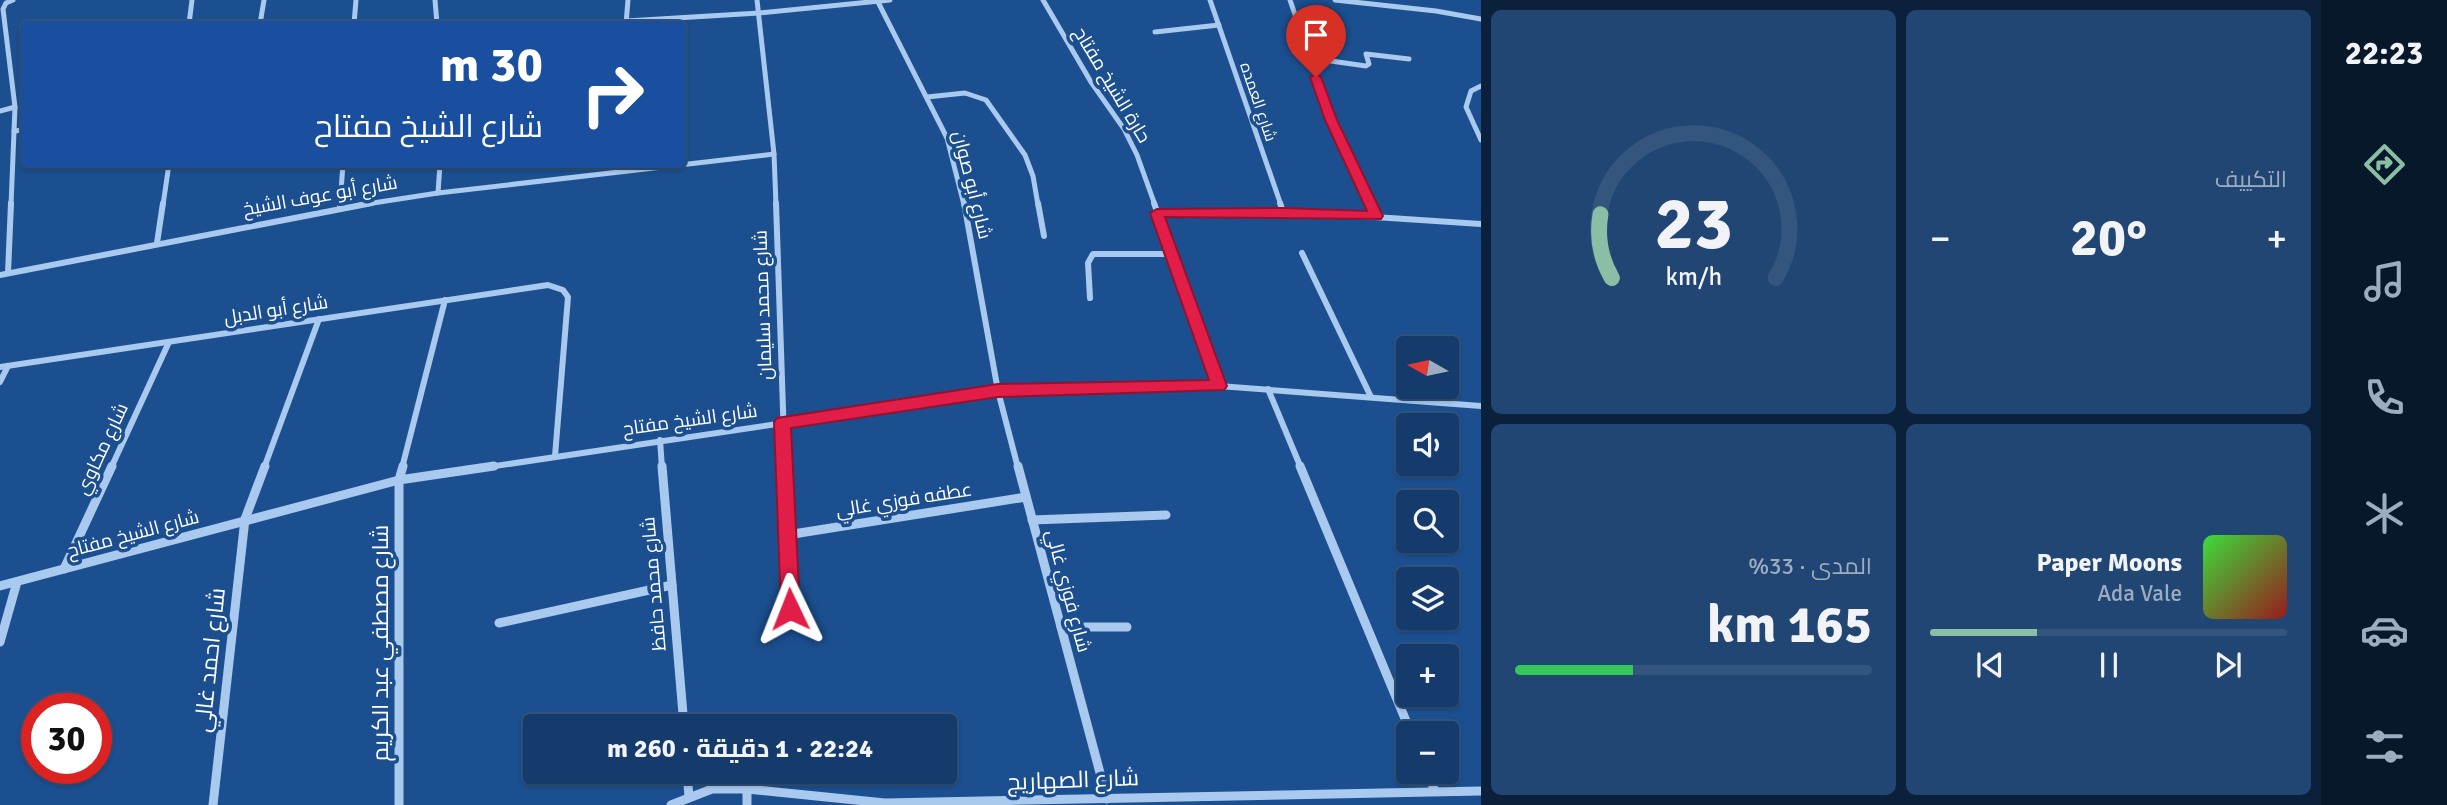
<!DOCTYPE html>
<html lang="ar">
<meta charset="utf-8">
<style>
body{margin:0;font-family:Signika,Cairo,sans-serif;background:#214673;color:#f1f3f6;direction:rtl;height:100vh;display:flex;flex-direction:column;font-size:26px;white-space:nowrap}
*{box-sizing:border-box;margin:0}
p{font-size:23px;color:#9dadc1}
.icon{flex:none;width:38px;height:38px;fill:none;stroke:currentColor;stroke-width:2;stroke-linecap:round;stroke-linejoin:round}
.map{position:relative;flex:1;overflow:hidden;direction:ltr}
.panel{display:flex;flex-direction:column;gap:10px;padding:10px;background:#0b203b;width:840px}
.panel>*{flex:none}
.guide{position:absolute;left:21px;top:21px;width:665px;height:147px;border-radius:7px;box-shadow:0 2px 5px #0004,0 0 0 2px #33557e;direction:rtl;background:#1a4fa0;color:#fff;overflow:hidden}
.needle{width:46px;rotate:279deg}
.controls{position:absolute;left:1396px;top:336px;display:grid;gap:14px}
.controls a{display:grid;place-items:center;width:63px;height:63px;border-radius:7px;background:#143b6b;box-shadow:0 2px 5px #0004,0 0 0 2px #33557e;font-size:35px}
.speed{position:absolute;left:21px;top:693px;display:flex;gap:14px;font-size:35px;font-weight:700;text-align:center}
.speed>*{display:grid;place-content:center;width:91px;height:91px;border-radius:50%;background:#143b6b;box-shadow:0 2px 5px #0004,0 0 0 2px #33557e;line-height:1}
.speed .limit{border:10px solid #d22;background:#fff;color:#111}
.pin{position:absolute;display:grid;place-items:center;width:60px;height:60px;color:#fff;margin:-72px -30px;border-radius:50% 50% 50% 0;rotate:-45deg;box-shadow:0 0 7px #0007}
.pin .icon{rotate:45deg}
.me{position:absolute;width:77px;margin:-38px;rotate:358deg;stroke-linejoin:round;filter:drop-shadow(0 0 5px #0008)}
.turn{display:flex;align-items:center;gap:24px;height:147px;padding:0 28px;font-size:32px}
.turn .icon{width:91px;height:91px;stroke-width:2.5}
.turn b{display:block;font-size:49px;line-height:60px}
.big{font-size:52px;font-weight:700;line-height:1.1}
.panel .widget{flex:1;display:flex;flex-direction:column;justify-content:center;gap:10px;min-width:0;padding:0 24px;border-radius:10px;background:#214673}
.panel .dial{align-items:center;gap:0}
.dial svg{height:182px;overflow:visible;fill:none;stroke:#33557e;stroke-width:7;stroke-linecap:round;text-anchor:middle}
.dial text{fill:#f1f3f6;stroke:none}
.song{display:flex;align-items:center;gap:21px}
.cover{width:84px;height:84px;border-radius:10px;background:linear-gradient(135deg,hsl(120 70% 55%),hsl(0 70% 35%))}
.played{height:7px;border-radius:4px;background:linear-gradient(90deg,#8abfa5 30%,#33557e 30%)}
.keys{display:flex;justify-content:space-around;direction:ltr}
.heat{display:flex;justify-content:space-between;align-items:center;font-size:38px;direction:ltr}
.charge{height:10px;border-radius:5px;background:linear-gradient(90deg,#34c759 33%,#33557e 0)}
.panel .tiles{flex:1;display:grid;gap:10px;grid-template-columns:repeat(2,1fr)}
.trip{position:absolute;left:523px;top:714px;width:434px;height:70px;border-radius:7px;background:#143b6b;box-shadow:0 2px 5px #0004,0 0 0 2px #33557e;font-weight:700;line-height:70px;text-align:center;direction:rtl}
main{display:flex;flex:1;min-height:0}
.dock{display:flex;flex-direction:column;width:126px;justify-content:space-around;align-items:center;background:#08182b;color:#9dadc1}
.dock .icon{width:49px;height:49px}
.dock .on{color:#8abfa5}
.dock b{font-size:32px;color:#f1f3f6}
.map>svg:first-child{display:block}
.lines{fill:none;stroke-linecap:round;stroke-linejoin:round}
.street-far2{stroke:#a9c9ee;stroke-width:5}
.street-far1{stroke:#a9c9ee;stroke-width:6}
.street{stroke:#a9c9ee;stroke-width:9}
.route{fill:#e11d48;stroke:#92132f;stroke-width:2}
.labels{text-anchor:middle;dominant-baseline:central;stroke-width:7;stroke-linejoin:round;paint-order:stroke}
.far-street-label{font-size:16px;fill:#fff;stroke:#1b4f8f}
.street-label{font-size:19px;fill:#fff;stroke:#1b4f8f}
.near-street-label{font-size:23px;fill:#fff;stroke:#1b4f8f}
</style>
<main>
<nav class="dock">
<b>22:23</b>
<svg class="icon on" aria-label="directions" viewBox="0 0 24 24"><path d="M12 3l9 9-9 9-9-9zM9 14v-3h6M13 9l2 2-2 2"/></svg>
<svg class="icon" aria-label="music" viewBox="0 0 24 24"><path d="M9 18V5l10-2v13"/><circle cx="6" cy="18" r="3"/><circle cx="16" cy="16" r="3"/></svg>
<svg class="icon" aria-label="phone" viewBox="0 0 24 24"><path d="M5 4h4l2 5-3 2q2 4 5 5l2-3 5 2v4C11 20 4 13 5 4z"/></svg>
<svg class="icon" aria-label="climate" viewBox="0 0 24 24"><path d="M12 3v18M4 7l16 10M4 17L20 7"/></svg>
<svg class="icon" aria-label="car" viewBox="0 0 24 24"><path d="M5 17H2v-5l4-1 3-4h7l3 4 3 1v5h-3M9 17h6M6 11h13"/><circle cx="7" cy="17" r="2"/><circle cx="17" cy="17" r="2"/></svg>
<svg class="icon" aria-label="filters" viewBox="0 0 24 24"><path d="M4 7h16M4 17h16"/><circle cx="9" cy="7" r="2"/><circle cx="15" cy="17" r="2"/></svg>
</nav>
<section class="panel">
<div class="tiles">
<div class="widget"><p>التكييف</p>
<div class="heat"><a>−</a><b class="big">20°</b><a>+</a></div>
</div>
<div class="widget dial"><svg viewBox="0 0 100 80">
<path d="M14 69A42 42 0 1 1 86 69"/>
<path d="M14 69A42 42 0 0 1 9 41" stroke="#8abfa5"/>
<text x="50" y="56" font-size="32" font-weight="700">23</text>
<text x="50" y="72" font-size="11">km/h</text>
</svg></div>
<div class="widget">
<div class="song"><i class="cover"></i><div><b>Paper Moons</b><p>Ada Vale</p></div></div>
<div class="played"></div>
<div class="keys"><svg class="icon" aria-label="previous" viewBox="0 0 24 24"><path d="M18 5L8 12l10 7zM5 5v14"/></svg><svg class="icon" aria-label="pause" viewBox="0 0 24 24"><path d="M8 5v14M16 5v14"/></svg><svg class="icon" aria-label="next" viewBox="0 0 24 24"><path d="M6 5l10 7-10 7zM19 5v14"/></svg></div>
</div>
<div class="widget"><p>المدى · 33%</p><b class="big">165 km</b><div class="charge"></div></div>
</div>
</section>
<div class="map">
<svg width="1481" height="805" viewBox="0 0 1481 805">
<rect width="100%" height="100%" fill="#1b4f8f"/>
<g class="lines">
<g class="street-far2">
<path d="M435,0l2,24"/>
<path d="M757,0l17,154 2,51"/>
<path d="M877,0l70,138 17,67"/>
<path d="M1043,0l48,82 33,47 13,26 18,50"/>
<path d="M1210,0l71,205"/>
<path d="M1290,0l41,120 40,85"/>
<path d="M1335,0l101,11 45,8"/>
<path d="M626,21l133,-8 131,-13"/>
<path d="M189,24l3,-24"/>
<path d="M260,24l4,-24"/>
<path d="M354,24l2,-24"/>
<path d="M626,24l2,-24"/>
<path d="M1155,32l64,-7"/>
<path d="M1310,58l56,8 3,-2 -3,-10 43,5"/>
<path d="M1481,86l-10,5 -5,16 15,33"/>
<path d="M927,97l38,-4 21,7 39,55 8,21 5,29"/>
<path d="M0,111l15,-4"/>
<path d="M14,131l10,-1"/>
<path d="M438,193l2,-29"/>
<path d="M11,205l4,-98 -12,-98 3,-6 7,-3"/>
<path d="M163,205l6,-41"/>
<path d="M340,205l3,-41"/>
<path d="M360,205l78,-12 336,-39"/>
</g>
<g class="street-far1">
<path d="M776,203l9,265"/>
<path d="M964,203l34,188 20,77"/>
<path d="M1038,203l6,33"/>
<path d="M1154,203l65,183"/>
<path d="M1280,203l3,9"/>
<path d="M1370,203l6,13"/>
<path d="M340,208v-5"/>
<path d="M1157,213l172,1 152,10"/>
<path d="M157,243l6,-40"/>
<path d="M1302,253l69,144"/>
<path d="M8,273l3,-70"/>
<path d="M0,275l372,-72"/>
<path d="M1090,298l-2,-35 5,-9h79"/>
<path d="M0,367l548,-82 15,5 5,7 -13,159"/>
<path d="M0,382l8,-16"/>
<path d="M1268,389l33,79"/>
<path d="M660,440l2,28"/>
<path d="M111,468l58,-126"/>
<path d="M264,468l55,-149"/>
<path d="M402,468l43,-168"/>
<path d="M482,468l516,-77 221,-5 262,20"/>
</g>
<g class="street">
<path d="M662,466l22,260"/>
<path d="M785,466l5,143"/>
<path d="M1018,466l89,333"/>
<path d="M1300,466l111,267"/>
<path d="M1032,520l134,-5"/>
<path d="M787,535l239,-38"/>
<path d="M64,569l48,-103"/>
<path d="M0,586l399,-106 95,-14"/>
<path d="M499,623l173,-38"/>
<path d="M1061,627h66"/>
<path d="M0,642l17,-60"/>
<path d="M687,772l2,25"/>
<path d="M1427,772l8,19"/>
<path d="M747,789v16"/>
<path d="M213,805l32,-286 20,-53"/>
<path d="M399,805v-325l4,-14"/>
<path d="M671,805l41,-16h35l138,14 596,-12"/>
</g>
</g>
<path class="route" d="M1316,74l5,3 16,43 46,96 -2,3 -216,-2 62,169 -3,4 -226,7 -207,31 9,181 -3,7 -7,2 -6,-2 -3,-7 -7,-187 3,-4 221,-34 211,-4 -59,-167 7,-4 126,-1 84,3 -42,-91 -15,-43z"/>
<g class="labels">
<g class="far-street-label">
<text transform="translate(1258 102) rotate(71)">شارع العمده</text>
</g>
<g class="street-label">
<text transform="translate(1112 85) rotate(59)">حارة الشيخ مفتاح</text>
<text transform="translate(972 185) rotate(76)">شارع أبو صوان</text>
<text transform="translate(320 196) rotate(-10)">شارع أبو عوف الشيخ</text>
<text transform="translate(763 305) rotate(-92)">شارع محمد سليمان</text>
<text transform="translate(276 310) rotate(-9)">شارع أبو الدبل</text>
<text transform="translate(690 420) rotate(-8)">شارع الشيخ مفتاح</text>
<text transform="translate(102 449) rotate(-65)">شارع مكاوي</text>
<text transform="translate(904 500) rotate(-9)">عطفه فوزي غالي</text>
<text transform="translate(133 534) rotate(-15)">شارع الشيخ مفتاح</text>
<text transform="translate(654 584) rotate(-95)">شارع محمد حافظ</text>
<text transform="translate(1068 591) rotate(75)">شارع فوزي غالي</text>
</g>
<g class="near-street-label">
<text transform="translate(380 643) rotate(-90)">شارع مصطفي عبد الكريم</text>
<text transform="translate(210 660) rotate(-84)">شارع احمد غالي</text>
<text transform="translate(1073 780) rotate(-2)">شارع الصهاريج</text>
</g>
</g>
</svg>
<div class="controls">
<a><svg class="needle" viewBox="-14 -14 28 28"><path d="M0-13l5 13h-10z" fill="#e53935"/><path d="M0 13l5-13h-10z" fill="#9dadc1"/></svg></a>
<a><svg class="icon" aria-label="sound" viewBox="0 0 24 24"><path d="M4 9h4l5-4v14l-5-4H4zM17 9q2 3 0 6"/></svg></a>
<a><svg class="icon" aria-label="search" viewBox="0 0 24 24"><circle cx="10" cy="10" r="6"/><path d="M15 15l6 6"/></svg></a>
<a><svg class="icon" aria-label="layers" viewBox="0 0 24 24"><path d="M12 4l9 5-9 5-9-5zM3 14l9 5 9-5"/></svg></a>
<a>+</a>
<a>−</a>
</div>
<div class="speed"><div class="limit">30</div></div>
<div class="pin" style="left:1316px;top:77px;background:#d93025"><svg class="icon" aria-label="arrive" viewBox="0 0 24 24"><path d="M6 21V4h12l-3 4 3 4H6"/></svg></div>
<svg class="me" style="left:790px;top:609px" viewBox="-20 -20 40 40"><path d="M0-17L14 15 0 8-14 15z" fill="#e11d48" stroke="#fff" stroke-width="4"/></svg>
<div class="trip">22:24 · 1 دقيقة · 260 m</div>
<div class="guide">
<div class="turn"><svg class="icon" aria-label="right" viewBox="0 0 24 24"><path d="M7 20v-9h11M14 6l5 5-5 5"/></svg><div><b>30 m</b>شارع الشيخ مفتاح</div></div>
</div>
</div>
</main>
